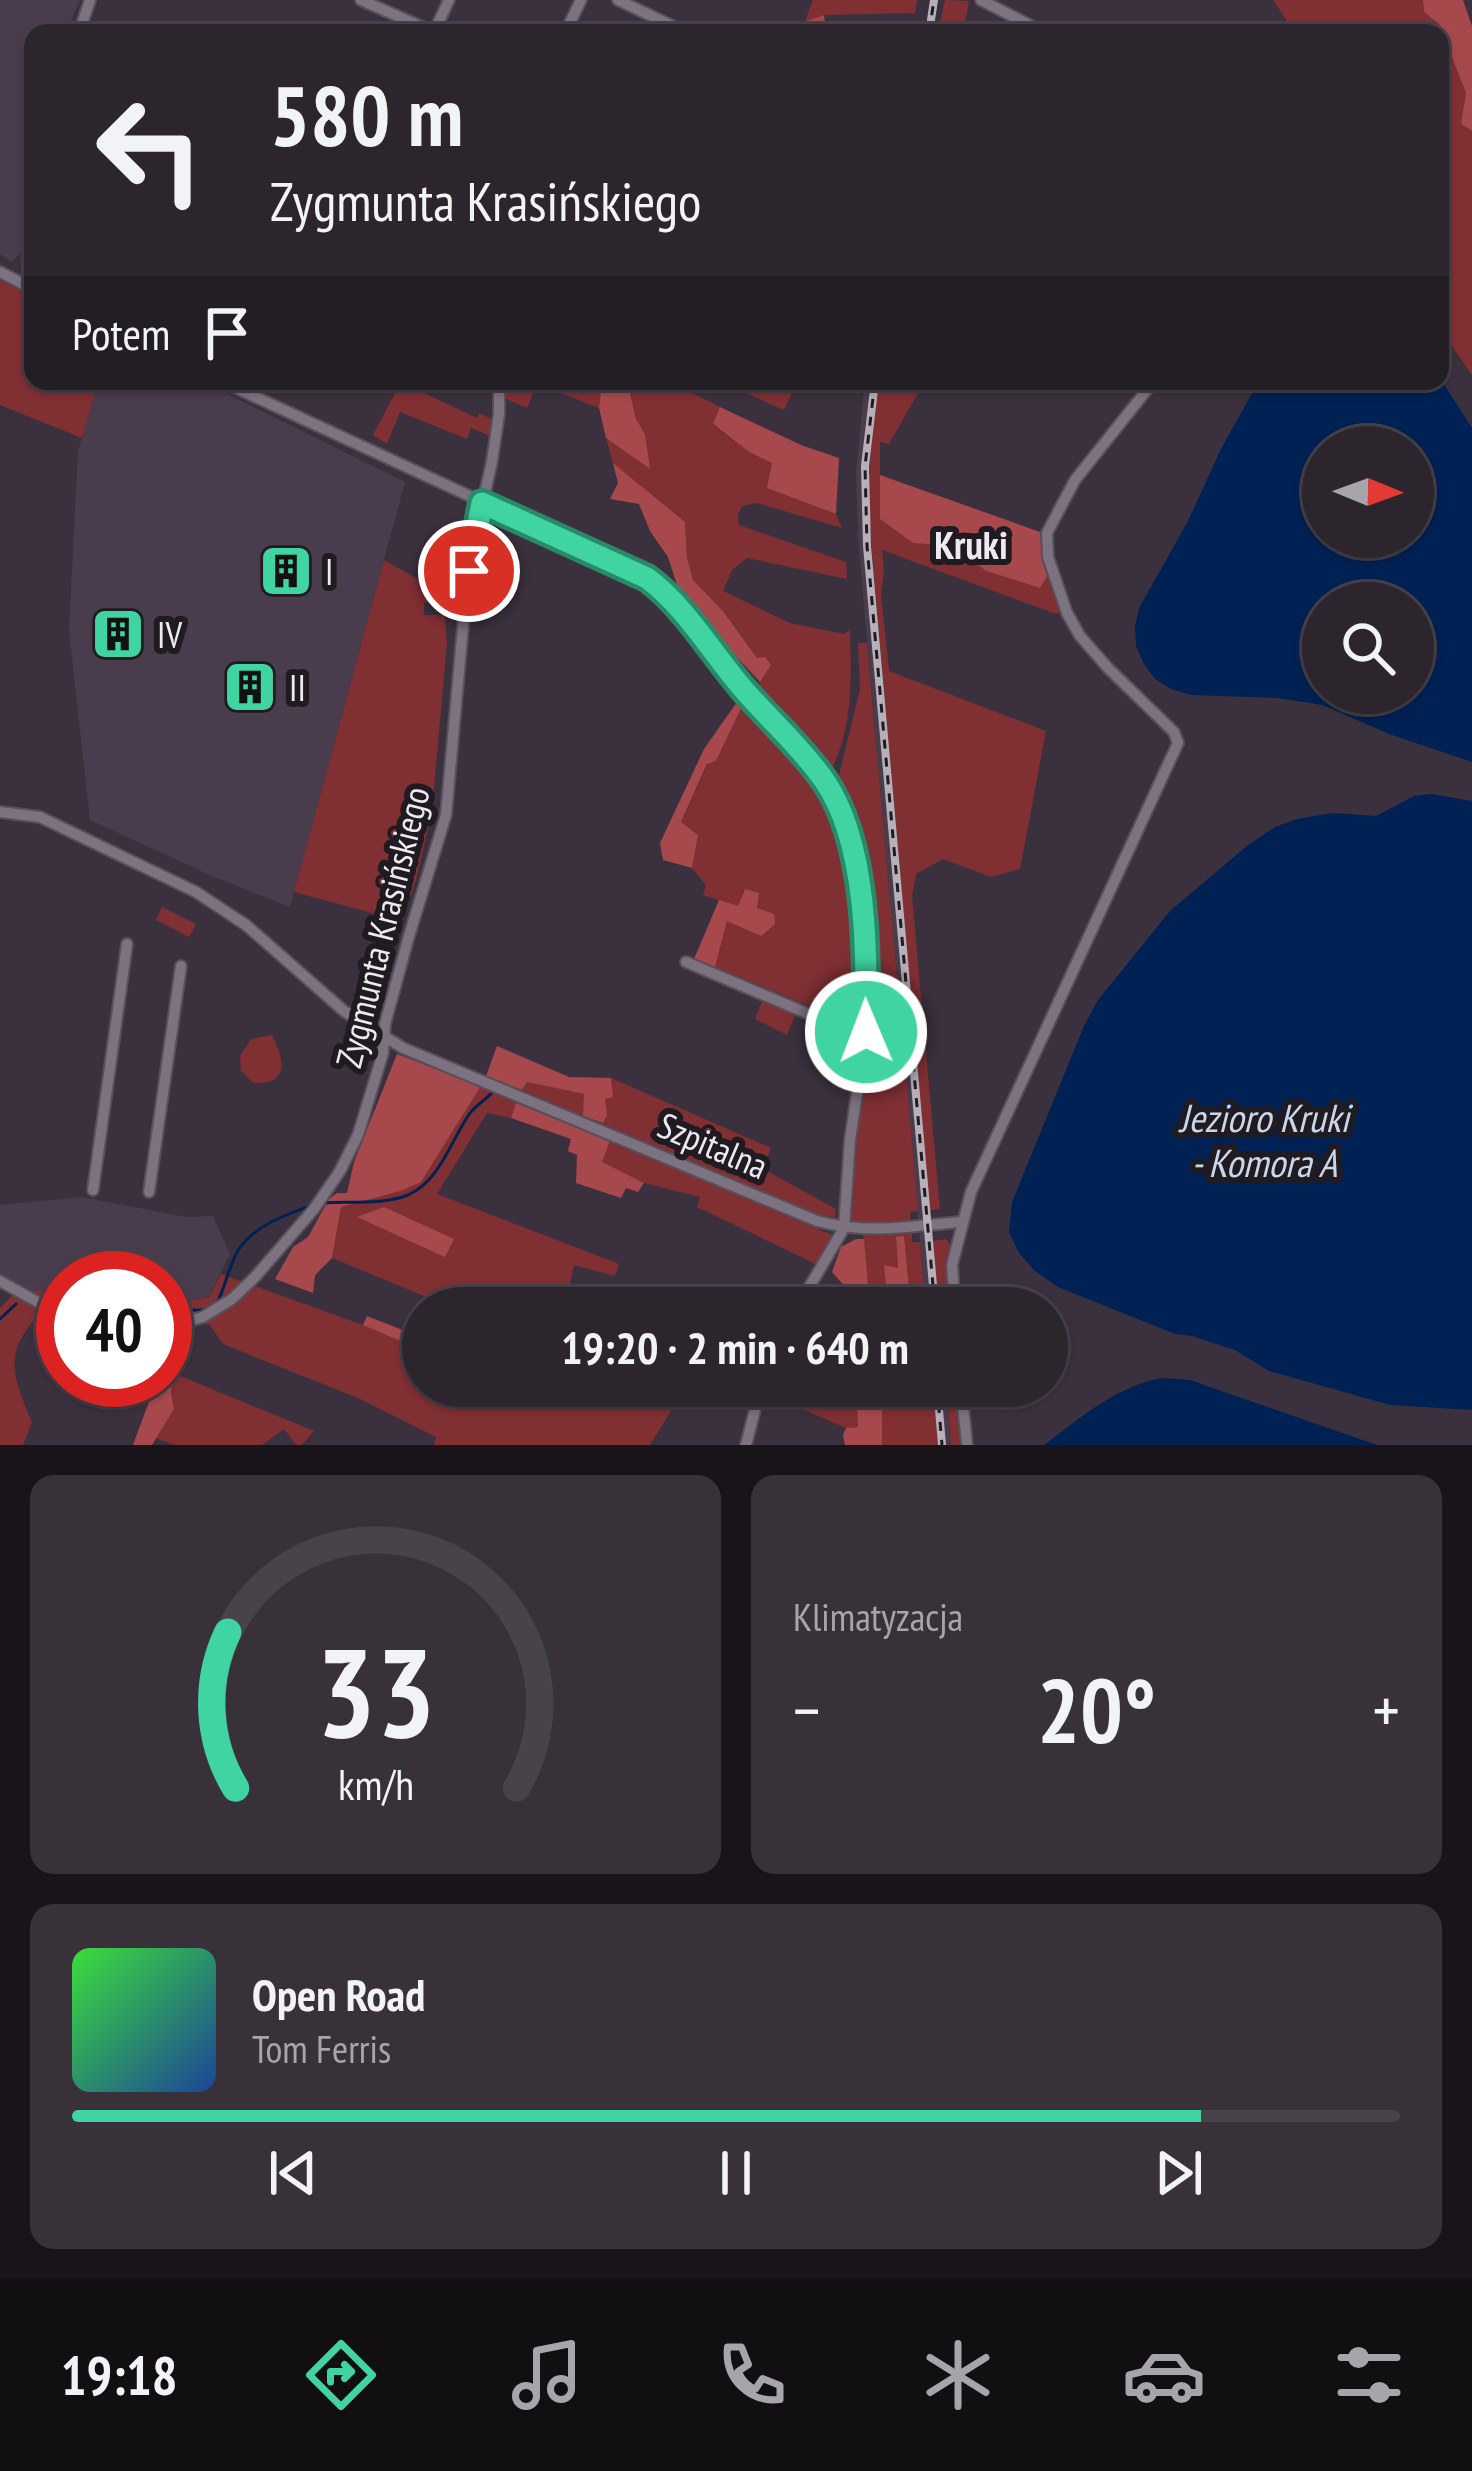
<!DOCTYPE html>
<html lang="pl">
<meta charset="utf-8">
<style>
body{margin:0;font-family:"PT Sans Narrow",sans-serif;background:#38313a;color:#f1f3f6;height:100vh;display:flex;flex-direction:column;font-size:45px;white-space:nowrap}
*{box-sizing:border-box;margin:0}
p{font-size:39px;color:#a6a5aa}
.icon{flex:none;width:66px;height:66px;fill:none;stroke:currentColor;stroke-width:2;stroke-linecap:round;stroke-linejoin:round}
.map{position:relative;height:1445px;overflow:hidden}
.sheet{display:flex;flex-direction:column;gap:30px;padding:30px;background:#181419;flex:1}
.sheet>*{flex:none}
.banner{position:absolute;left:24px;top:24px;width:1425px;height:366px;border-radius:24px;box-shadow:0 3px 9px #0004,0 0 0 3px #48424a;background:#2c252e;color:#f1f3f6;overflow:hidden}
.needle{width:78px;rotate:91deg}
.controls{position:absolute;left:1302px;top:426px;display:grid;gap:24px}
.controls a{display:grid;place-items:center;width:132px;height:132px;border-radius:50%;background:#2c252e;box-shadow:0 3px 9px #0004,0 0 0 3px #48424a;font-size:60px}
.speed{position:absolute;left:36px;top:1251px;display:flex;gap:24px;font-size:60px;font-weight:700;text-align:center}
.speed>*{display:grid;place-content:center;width:156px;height:156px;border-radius:50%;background:#2c252e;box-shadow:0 3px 9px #0004,0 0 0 3px #48424a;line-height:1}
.speed .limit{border:18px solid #d22;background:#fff;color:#111}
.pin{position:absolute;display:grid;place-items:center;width:102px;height:102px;color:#fff;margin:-51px;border:6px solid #fff;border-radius:50%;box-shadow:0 3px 12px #0007}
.me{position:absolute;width:132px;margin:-66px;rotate:359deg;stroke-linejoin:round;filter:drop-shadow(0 0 9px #0008)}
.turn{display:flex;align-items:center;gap:42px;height:252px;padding:0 48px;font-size:54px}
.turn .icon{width:156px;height:156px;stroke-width:2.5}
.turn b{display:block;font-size:84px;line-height:102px}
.then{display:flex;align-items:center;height:114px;padding:0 48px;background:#0003;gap:24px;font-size:45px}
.big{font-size:90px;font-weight:700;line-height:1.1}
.sheet .card{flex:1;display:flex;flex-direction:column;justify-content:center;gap:18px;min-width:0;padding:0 42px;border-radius:24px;background:#38313a}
.sheet .dial{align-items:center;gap:0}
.dial svg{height:312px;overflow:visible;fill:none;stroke:#48424a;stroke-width:7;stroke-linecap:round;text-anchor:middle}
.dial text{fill:#f1f3f6;stroke:none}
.song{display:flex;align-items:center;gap:36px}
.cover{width:144px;height:144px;border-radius:18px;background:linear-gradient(135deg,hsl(120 70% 55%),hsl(220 70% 35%))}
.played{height:12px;border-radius:6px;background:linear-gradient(90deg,#3fd4a2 85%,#48424a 85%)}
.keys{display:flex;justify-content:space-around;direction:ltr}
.heat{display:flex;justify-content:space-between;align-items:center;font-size:66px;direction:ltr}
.sheet .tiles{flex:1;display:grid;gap:30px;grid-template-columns:1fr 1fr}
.card:last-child{grid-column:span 2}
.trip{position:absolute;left:402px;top:1287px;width:666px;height:120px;border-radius:60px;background:#2c252e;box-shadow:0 3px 9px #0004,0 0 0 3px #48424a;font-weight:700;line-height:120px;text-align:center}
.tabs{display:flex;height:192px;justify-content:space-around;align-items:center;background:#120f12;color:#a6a5aa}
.tabs .icon{width:84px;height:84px}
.tabs .selected{color:#3fd4a2}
.tabs b{font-size:54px;color:#f1f3f6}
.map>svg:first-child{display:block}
.built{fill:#493c4c}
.green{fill:#802f33}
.forest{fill:#a7494c}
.water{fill:#002153;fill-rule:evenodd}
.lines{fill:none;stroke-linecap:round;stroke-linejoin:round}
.stream{stroke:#002153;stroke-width:3}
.minor-casing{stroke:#574f59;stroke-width:14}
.minor{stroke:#7d7280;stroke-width:10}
.rail-casing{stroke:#b7b0b9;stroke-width:8}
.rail{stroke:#201b21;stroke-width:3;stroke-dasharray:9;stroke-linecap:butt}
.route-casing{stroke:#298a69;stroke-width:30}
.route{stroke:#3fd4a2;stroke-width:21}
.labels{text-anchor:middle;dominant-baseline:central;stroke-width:12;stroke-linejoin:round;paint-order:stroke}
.poi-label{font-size:36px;fill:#eee8f0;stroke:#201b21;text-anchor:start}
.street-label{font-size:36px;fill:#eee8f0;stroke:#201b21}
.neighbourhood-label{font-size:39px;font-weight:bold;fill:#eee8f0;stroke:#201b21}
.water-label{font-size:39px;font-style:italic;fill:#cad7eb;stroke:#201b21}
</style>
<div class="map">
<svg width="1472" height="1445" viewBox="0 0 1472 1445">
<rect width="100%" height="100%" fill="#3b313e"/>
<g class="built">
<path d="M0,0h80l-11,25v8h-36v208l-22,21 -11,-8z"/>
<path d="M98,381h103l204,101 -115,425 -78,-31 -122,-56 -21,-189 9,-180z"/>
<path d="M865,381h14l-8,61 -2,74 69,792h-12l-68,-771 -2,-67z"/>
<path d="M82,1197l104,20 27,-1 17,38 -21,42 -22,5 -22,-5v-18h-102v8l-39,8 -24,-16v-73z"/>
<path d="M933,1386h13l5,59h-13z"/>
</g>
<g class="green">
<path d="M813,0h104l-2,13 -91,2 -19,6z"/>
<path d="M945,0l24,1 -6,32h-25z"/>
<path d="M1273,0h150l1,12 15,12 27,69 -5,31 11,7v244l-32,-46v-296h-145z"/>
<path d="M0,280l33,16v85h65l-16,57 -82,-33z"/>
<path d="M465,381h137l-3,27 -62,-24 -10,24z"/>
<path d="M627,381h42l51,26 -7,18 36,27 23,11 -4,25 68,26 6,14 -85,-25 -15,3 -4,9 1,10 107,37 1,17 -100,-21 -15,12 -9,21 67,32 54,11 6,-4c1,47 4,97 -19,140l-9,-2 -70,-73 19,-30 -13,-6 -35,-48 -30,-31 -6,-23 -2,-35 -72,-59 -7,-25 43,30 -4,-34 -9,-14z"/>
<path d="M719,381h78l-13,29z"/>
<path d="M879,381h46l-36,63 -9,-2v77l33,24 40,3 33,25 54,17 9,-15 13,39 -6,2 -174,-64 2,21 -3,23 8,77 157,60 -26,138 -29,8 -48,-18 -27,15 -4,22 28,313 -11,1 -60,-694 2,-74z"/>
<path d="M401,382l76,36 2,-5 12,6 -1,17 -19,-8 -4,11 -67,-27 -13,32 -14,-9z"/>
<path d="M384,560l46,26 -1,16 -5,1v12h21l2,28 -15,168 -16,69 -14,41 -108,-29z"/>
<path d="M858,643h9l51,568 -8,1 1,12h-54l-7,-4 24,-280c-1,-43 -8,-87 -20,-129 -4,-13 -14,-22 -15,-36l21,-86z"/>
<path d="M743,704l93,91 24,74 -2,157 -143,-59 12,-46 30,-13 -13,-18 -6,17 -35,-12 3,-10 -14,-17 6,-33 -17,-12 27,-60 8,-2z"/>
<path d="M162,907l34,17 -7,13 -33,-17z"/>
<path d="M763,999l33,13 -9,23 -32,-16z"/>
<path d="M272,1035c11,22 20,50 -19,48l-12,-12 -1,-15 11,-17z"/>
<path d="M611,1078l160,70 -8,21 73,40 -1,8 -20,-2 -192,-80 -20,-12 4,-8 -3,-16 8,-3z"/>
<path d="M527,1082l58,12 -2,22 -61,-26z"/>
<path d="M481,1086l35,17 -5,15 -24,-5 -50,81 182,70 -4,12 -41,-11 -8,37 16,6h-75l-33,-14 -6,14h-15l-121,-50 9,-52 80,-24z"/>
<path d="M610,1141l225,95 -17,29 -121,-58 3,-10 -56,-14 -43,-21z"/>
<path d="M863,1233l49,1v8h8l6,66h-15l-7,-71h-8l2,31 -14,-2 4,42h-18z"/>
<path d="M946,1239l4,6 -4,28 4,35h-12l-6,-67z"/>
<path d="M221,1274l142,51 60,26v35h84l48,16 6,-12 48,21 12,-25h39l22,7 -32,52h-216l2,-8 -78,-39 -135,-54 -13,-19 -45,-14v-15l22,5 22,-4z"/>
<path d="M63,1286v10l-8,1c-48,50 -50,62 -23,125l-9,23h-23v-137l13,-13z"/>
<path d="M173,1373l141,58 -12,14h-6l-12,-16 -22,16h-87l-19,-7 18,-29 -3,-17z"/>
<path d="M769,1386h53l35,22 1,19 -12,1 -79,-34z"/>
<path d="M881,1386h52l5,59h-56v-39l-10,-8 1,-10 9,2z"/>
<path d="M946,1386h11l5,59h-11z"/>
</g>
<g class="forest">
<path d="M1423,0h40l9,26v105l-11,-7 5,-31 -27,-69 -15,-12z"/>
<path d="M824,15l2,18h-66l10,-6 24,-2z"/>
<path d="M602,381h25l9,38 9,15 5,35 -44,-31 -7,-30z"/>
<path d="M720,407l81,38 38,13 -3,56 -69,-26 5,-25 -23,-11 -36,-28z"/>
<path d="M613,463l72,59 2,35 6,23 30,31 34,47 8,-1 6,8 -11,17 -66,-71 -17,-26 -9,-28 -18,-26 -11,-27 -29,-5 8,-16z"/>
<path d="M880,475l163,58 6,40 -9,15 -54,-17 -33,-25 -40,-3 -33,-24z"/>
<path d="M737,702l6,2 -27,57 -9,3 -26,58 17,13 -6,33 -29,-8 -3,-17 44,-94z"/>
<path d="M745,889l14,4 -2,15 17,6 1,10 -14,12 -34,-15 -12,46 -21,-8 25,-59 19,6z"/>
<path d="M497,1046l72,31 42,1 2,19 -8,2 2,16 -4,8 -20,-7 1,-22 -57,-12 -5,8 -36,-14z"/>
<path d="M397,1054l84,32 -60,96 -21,9 -59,16 -9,51 -17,17 -2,18 -38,-14 18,-32 15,-10 21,-38 8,-6h10l7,-31z"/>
<path d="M516,1103l94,38 -8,21 42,21 -6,9 -12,-4 -5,10 -45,-15 1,-28 -9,-4 3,-12 -60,-21z"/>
<path d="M384,1207l70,32 -9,18 -88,-40z"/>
<path d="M904,1236l7,72h-23l-4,-43 14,3 -2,-31z"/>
<path d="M856,1239h8l6,69h-32l-2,-2 11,-17 -15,-17 9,-25z"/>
<path d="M367,1316l56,22v13l-60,-26z"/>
<path d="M165,1370l8,3 -2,19 3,17 -22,36h-19l24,-65h8z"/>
<path d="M822,1386h59l1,5 -9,-2 -1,9 10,8v39h-37l-2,-10 3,-7 12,-1 -1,-19z"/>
</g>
<g class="water">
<path d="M1440,378l32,50v334l-83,-28 -66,-29 -46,-7 -86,-3 -20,-6 -16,-10 -11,-15 -8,-18 -1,-20 4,-18 49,-87 33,-72 38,-68h181zM1323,447h90v90h-90zM1413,603v90h-90v-90z"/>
<path d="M1431,794l41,7v609l-82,-5 -121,-34 -34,-21 -43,-14 -17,-2 -117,-47 -23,-16 -16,-18 -10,-21 3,-30 72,-176 14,-26 72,-89 78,-66 27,-18 22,-8 35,-6 44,3 38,-20z"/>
<path d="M1162,1378l28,2 187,65h-333c36,-27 73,-59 118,-67z"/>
</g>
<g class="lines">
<g class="stream">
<path d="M323,1203c26,-2 60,2 85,-8 32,-14 43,-55 62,-82 6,-7 14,-13 21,-19"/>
<path d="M45,1291l18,-1"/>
<path d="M165,1302l27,8h12"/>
<path d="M217,1303c9,-17 12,-39 22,-54 16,-24 49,-35 74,-44"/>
<path d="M0,1319l16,-15"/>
</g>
<g class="minor-casing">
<g id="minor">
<path d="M361,0l75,33"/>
<path d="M618,0l69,33"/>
<path d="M981,0l64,33"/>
<path d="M434,32l15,-32"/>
<path d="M79,33l11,-33"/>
<path d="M565,33l16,-33"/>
<path d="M0,272l33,17"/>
<path d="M221,381l426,197 20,16 77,95 58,63 23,29 22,45 10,36 9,170 -16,108 -6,88 -47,80"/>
<path d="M0,812l40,5 156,75 50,33 98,86 59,37 414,173c53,14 92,5 144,1"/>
<path d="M686,962l144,61 36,9"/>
<path d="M93,1190l34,-246"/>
<path d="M149,1192l32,-226"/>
<path d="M0,1281l63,35"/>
<path d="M955,1308l-3,-43 19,-73 207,-449 -4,-11 -66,-64 -28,-32 -13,-23 -19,-56 -1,-24 28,-53 79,-99"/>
<path d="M165,1328l38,-11 29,-18 23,-22 59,-68 26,-38 18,-36 25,-82 2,-29 24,-88 37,-121 22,-244 24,-110 7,-47v-33"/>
<path d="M961,1386l6,59"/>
<path d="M746,1445l15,-59"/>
</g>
</g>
<use href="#minor" class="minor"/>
<g class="rail-casing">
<g id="rail">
<path d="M929,33l5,-33"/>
<path d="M875,381l-10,85 2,80 68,762"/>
<path d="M937,1386l5,59"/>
</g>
</g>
<use href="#rail" class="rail"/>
</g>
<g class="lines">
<g class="route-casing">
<path id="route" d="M469,571l13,-68 165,75c39,29 65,75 97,112 26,30 57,57 80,90 44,63 43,177 42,252"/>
</g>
<use href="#route" class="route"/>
</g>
<defs>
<g id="building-square" transform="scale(2.7)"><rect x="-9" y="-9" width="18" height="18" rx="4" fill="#3fd4a2" stroke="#201b21"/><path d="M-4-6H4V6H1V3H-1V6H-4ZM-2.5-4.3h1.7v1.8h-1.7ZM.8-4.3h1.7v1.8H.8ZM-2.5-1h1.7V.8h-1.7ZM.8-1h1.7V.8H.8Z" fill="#111"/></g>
</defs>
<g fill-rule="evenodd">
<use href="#building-square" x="286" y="571"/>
<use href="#building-square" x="118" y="634"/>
<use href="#building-square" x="250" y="687"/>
</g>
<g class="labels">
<g class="poi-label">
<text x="325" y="571">I</text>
<text x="157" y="634">IV</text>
<text x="289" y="687">II</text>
</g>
<g class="street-label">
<text transform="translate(382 927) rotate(-76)">Zygmunta Krasińskiego</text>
<text transform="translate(713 1145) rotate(23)">Szpitalna</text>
</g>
<g class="neighbourhood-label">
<text x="971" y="544">Kruki</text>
</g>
<g class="water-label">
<text x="1264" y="1117">Jezioro Kruki<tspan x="1264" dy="45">- Komora A</tspan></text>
</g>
</g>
</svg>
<div class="controls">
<a><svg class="needle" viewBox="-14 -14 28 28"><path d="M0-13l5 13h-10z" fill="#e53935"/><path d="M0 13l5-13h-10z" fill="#a6a5aa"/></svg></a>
<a><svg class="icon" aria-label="search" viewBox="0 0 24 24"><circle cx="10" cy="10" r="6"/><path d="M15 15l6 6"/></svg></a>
</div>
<div class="speed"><div class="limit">40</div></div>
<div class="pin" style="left:469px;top:571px;background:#d93025"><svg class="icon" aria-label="arrive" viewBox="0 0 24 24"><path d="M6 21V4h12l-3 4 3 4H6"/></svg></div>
<svg class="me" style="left:866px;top:1032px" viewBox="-20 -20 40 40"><circle r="17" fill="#3fd4a2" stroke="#fff" stroke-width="3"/><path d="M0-11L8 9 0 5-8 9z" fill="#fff"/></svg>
<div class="trip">19:20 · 2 min · 640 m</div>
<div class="banner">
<div class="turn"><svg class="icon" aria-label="left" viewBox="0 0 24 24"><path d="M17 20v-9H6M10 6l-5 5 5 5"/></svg><div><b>580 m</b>Zygmunta Krasińskiego</div></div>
<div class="then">Potem<svg class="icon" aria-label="arrive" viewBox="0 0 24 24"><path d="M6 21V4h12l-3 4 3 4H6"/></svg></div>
</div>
</div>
<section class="sheet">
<div class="tiles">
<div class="card dial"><svg viewBox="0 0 100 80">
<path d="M14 69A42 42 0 1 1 86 69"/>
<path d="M14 69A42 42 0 0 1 12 29" stroke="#3fd4a2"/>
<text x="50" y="56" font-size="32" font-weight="700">33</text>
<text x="50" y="72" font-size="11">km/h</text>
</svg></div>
<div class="card"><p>Klimatyzacja</p>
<div class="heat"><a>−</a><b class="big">20°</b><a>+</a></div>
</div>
<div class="card">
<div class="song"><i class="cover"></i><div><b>Open Road</b><p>Tom Ferris</p></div></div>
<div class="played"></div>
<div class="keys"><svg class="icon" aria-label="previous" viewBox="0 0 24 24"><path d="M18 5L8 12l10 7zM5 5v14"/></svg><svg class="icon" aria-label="pause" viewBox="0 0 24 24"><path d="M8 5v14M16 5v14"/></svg><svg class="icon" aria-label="next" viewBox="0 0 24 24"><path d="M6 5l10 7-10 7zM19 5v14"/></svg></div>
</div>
</div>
</section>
<nav class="tabs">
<b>19:18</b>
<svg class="icon selected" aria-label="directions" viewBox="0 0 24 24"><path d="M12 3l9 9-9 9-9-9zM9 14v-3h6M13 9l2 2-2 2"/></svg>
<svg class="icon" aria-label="music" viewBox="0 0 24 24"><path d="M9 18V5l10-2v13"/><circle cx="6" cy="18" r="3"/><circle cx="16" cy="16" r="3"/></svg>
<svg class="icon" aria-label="phone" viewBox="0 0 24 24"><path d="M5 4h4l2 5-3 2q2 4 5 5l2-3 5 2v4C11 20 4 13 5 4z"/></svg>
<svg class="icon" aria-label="climate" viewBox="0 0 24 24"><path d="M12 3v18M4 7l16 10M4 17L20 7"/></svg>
<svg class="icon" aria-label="car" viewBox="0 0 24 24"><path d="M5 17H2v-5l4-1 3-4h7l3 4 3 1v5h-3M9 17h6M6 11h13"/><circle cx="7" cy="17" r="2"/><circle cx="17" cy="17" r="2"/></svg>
<svg class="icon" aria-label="filters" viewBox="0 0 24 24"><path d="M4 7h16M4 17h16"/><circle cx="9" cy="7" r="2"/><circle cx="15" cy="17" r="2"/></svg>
</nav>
